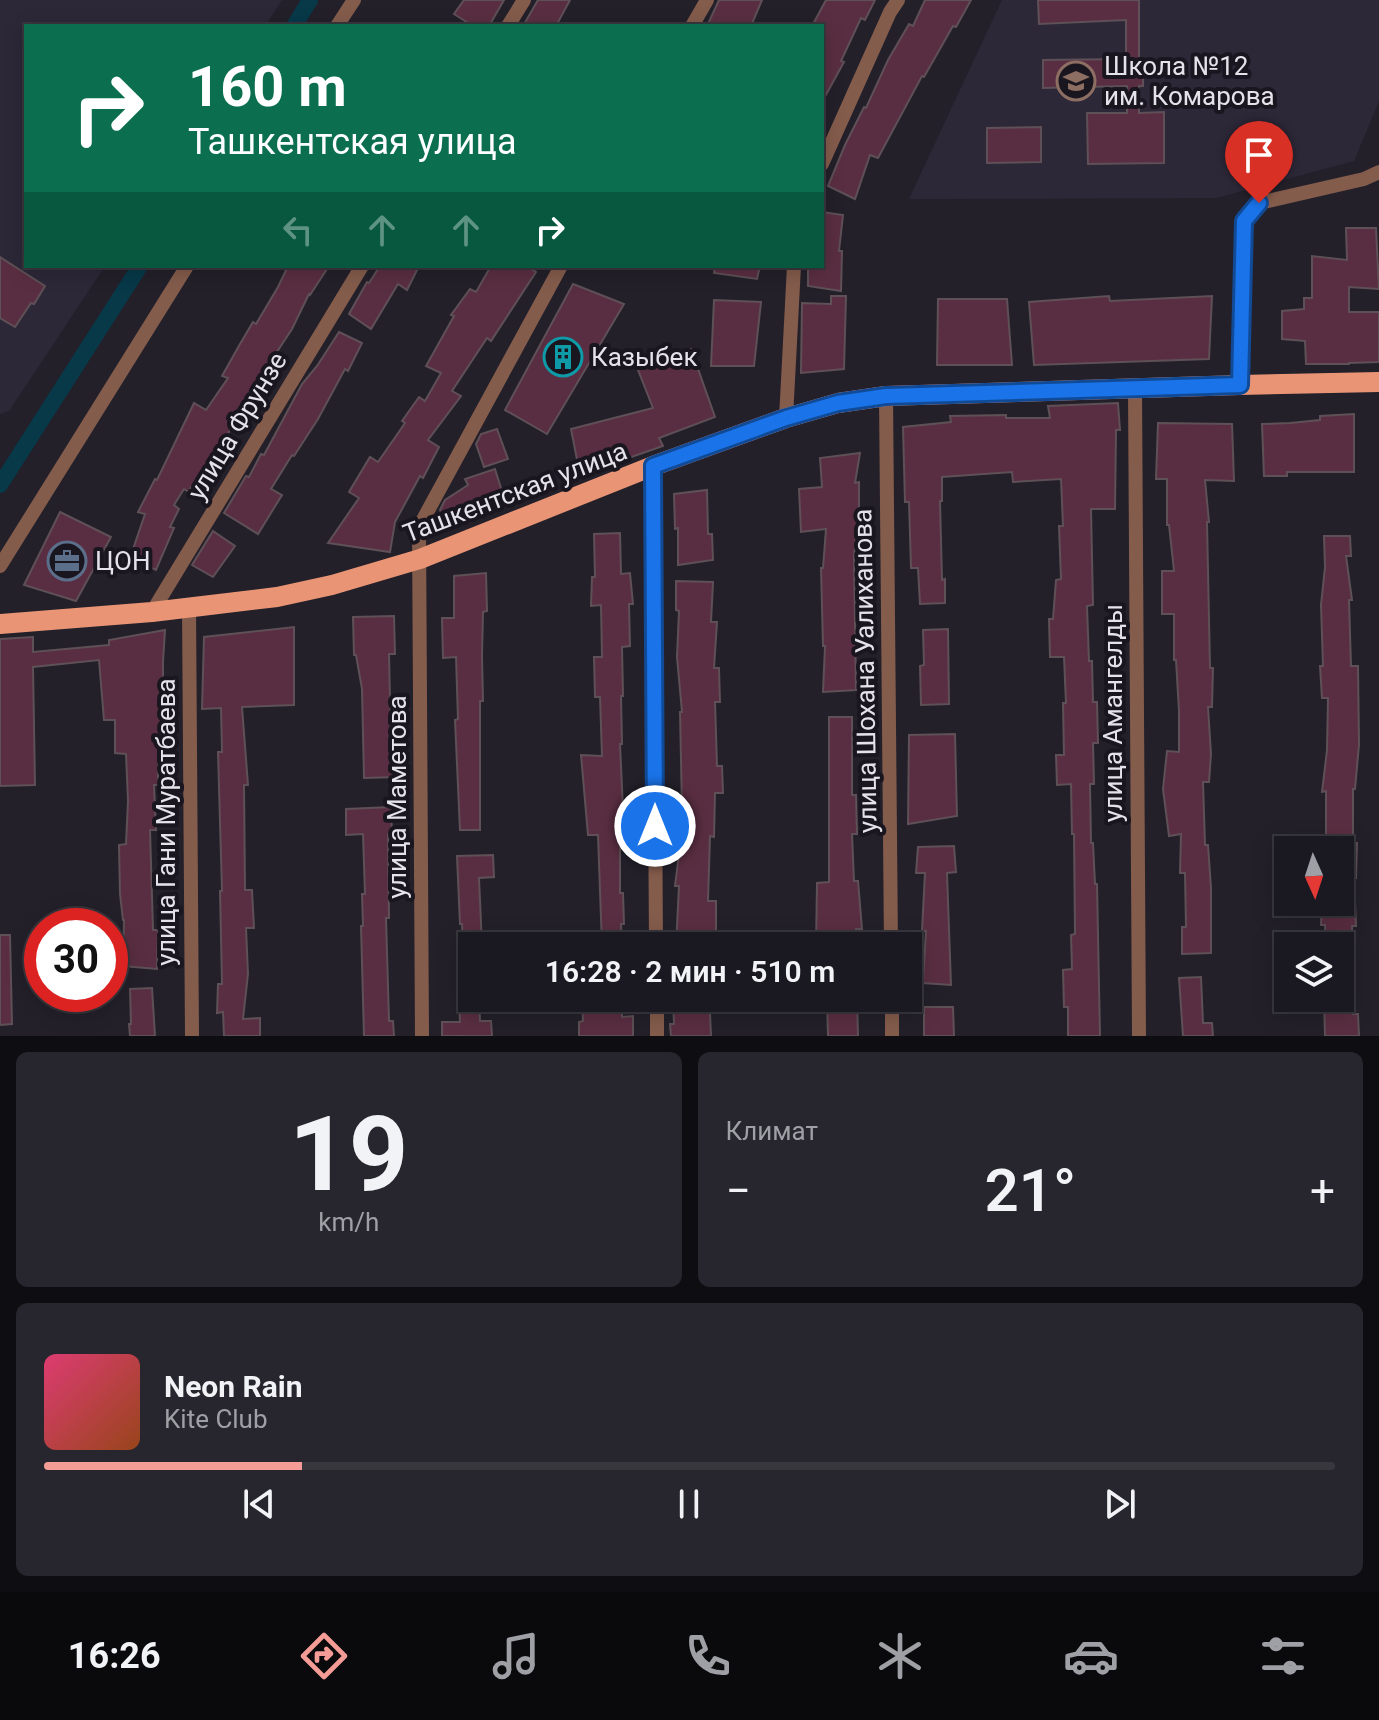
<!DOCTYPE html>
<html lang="ru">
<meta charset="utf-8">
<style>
body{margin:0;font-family:Roboto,sans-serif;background:#27252d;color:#f1f3f6;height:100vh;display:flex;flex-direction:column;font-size:30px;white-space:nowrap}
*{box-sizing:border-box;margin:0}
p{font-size:26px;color:#9fa0a5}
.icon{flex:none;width:44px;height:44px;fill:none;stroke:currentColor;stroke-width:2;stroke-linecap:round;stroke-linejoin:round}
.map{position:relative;height:1036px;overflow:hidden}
.drawer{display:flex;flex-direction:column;gap:16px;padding:16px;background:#0e0d12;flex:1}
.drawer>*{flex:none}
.top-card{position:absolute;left:24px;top:24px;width:800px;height:244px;border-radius:0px;box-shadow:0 4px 20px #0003,0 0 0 2px #38373e;background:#0b6e4f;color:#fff;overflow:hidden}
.needle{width:52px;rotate:177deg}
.buttons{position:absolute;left:1274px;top:836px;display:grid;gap:16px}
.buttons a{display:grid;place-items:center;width:80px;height:80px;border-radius:0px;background:#1a1820;box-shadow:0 4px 20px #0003,0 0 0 2px #38373e;font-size:40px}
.speed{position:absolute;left:24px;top:908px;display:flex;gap:16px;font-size:40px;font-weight:700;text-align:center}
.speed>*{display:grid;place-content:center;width:104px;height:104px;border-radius:50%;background:#1a1820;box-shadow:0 4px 20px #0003,0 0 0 2px #38373e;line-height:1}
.speed .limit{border:12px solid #d22;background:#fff;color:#111}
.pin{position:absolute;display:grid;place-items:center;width:68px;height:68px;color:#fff;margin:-82px -34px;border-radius:50% 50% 50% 0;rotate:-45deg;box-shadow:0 0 8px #0007}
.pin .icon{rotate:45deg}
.me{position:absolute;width:88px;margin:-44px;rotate:0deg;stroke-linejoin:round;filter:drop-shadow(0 0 6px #0008)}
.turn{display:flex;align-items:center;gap:28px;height:168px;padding:0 32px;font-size:36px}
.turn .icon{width:104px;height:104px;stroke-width:2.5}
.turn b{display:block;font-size:56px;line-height:68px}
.lanes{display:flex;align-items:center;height:76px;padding:0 32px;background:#0003;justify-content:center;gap:40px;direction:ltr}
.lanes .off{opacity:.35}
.big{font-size:60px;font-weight:600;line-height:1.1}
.drawer .widget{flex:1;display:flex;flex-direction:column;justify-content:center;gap:12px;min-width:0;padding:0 28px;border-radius:12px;background:#27252d}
.drawer .dial{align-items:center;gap:0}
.dial b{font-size:104px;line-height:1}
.song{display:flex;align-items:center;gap:24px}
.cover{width:96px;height:96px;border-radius:12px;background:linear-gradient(135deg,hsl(340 70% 55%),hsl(20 70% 35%))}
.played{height:8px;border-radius:4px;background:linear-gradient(90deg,#f59c96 20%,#38373e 20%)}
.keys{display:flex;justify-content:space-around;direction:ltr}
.heat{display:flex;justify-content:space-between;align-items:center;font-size:44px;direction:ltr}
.drawer .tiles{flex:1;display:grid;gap:16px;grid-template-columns:1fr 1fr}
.widget:last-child{grid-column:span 2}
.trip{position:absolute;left:458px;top:932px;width:464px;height:80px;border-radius:0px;background:#1a1820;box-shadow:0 4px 20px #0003,0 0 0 2px #38373e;font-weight:600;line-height:80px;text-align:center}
.menu{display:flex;height:128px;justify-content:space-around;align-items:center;background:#0a0a0d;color:#9fa0a5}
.menu .icon{width:56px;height:56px}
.menu .on{color:#f59c96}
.menu b{font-size:36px;color:#f1f3f6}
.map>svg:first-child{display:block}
.built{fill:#2d2838}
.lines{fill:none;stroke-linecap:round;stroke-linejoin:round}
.canal{stroke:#073949;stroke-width:16}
.building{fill:#5a2e42;stroke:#5e5056;stroke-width:2}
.street{stroke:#845c4c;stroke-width:14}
.primary{stroke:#e99575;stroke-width:20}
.route-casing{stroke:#114b97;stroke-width:20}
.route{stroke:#1a73e8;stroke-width:14}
.labels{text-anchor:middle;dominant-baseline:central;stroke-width:8;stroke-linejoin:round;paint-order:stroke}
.poi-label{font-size:26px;fill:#e5e3ea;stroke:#1a1620;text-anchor:start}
.street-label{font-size:26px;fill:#e5e3ea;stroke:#1a1620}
</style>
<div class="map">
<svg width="1379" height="1036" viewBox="0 0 1379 1036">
<rect width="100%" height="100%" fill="#23202a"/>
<g class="built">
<path d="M0,0h282l-17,26h-239v240h79l-96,145 -9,3z"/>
<path d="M1002,0h377v101l-25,60 -138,37 -307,1z"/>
</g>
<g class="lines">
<g class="canal">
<path d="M294,26l16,-26"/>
<path d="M0,485l140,-219"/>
</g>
</g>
<g class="building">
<path d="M464,0h40l-15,26h-16l-19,-12z"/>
<path d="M538,0h32l-14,26h-33z"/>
<path d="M719,0h43l-11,26h-44z"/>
<path d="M826,0h49l-10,20 -4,-2 -20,43 3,1 -22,40v-76h-10z"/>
<path d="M925,0h46l-15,27 -3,-1 -29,51 -2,-1 -44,82 -8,-3 -15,44 -27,-13 17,-41 19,-38 2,1 22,-48 21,-36 4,2z"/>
<path d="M1038,0h101v59h4v27h-4v27l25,-1v51l-76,1 -1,-51h40v-27l-84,2v-28l83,-1v-39l-87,4z"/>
<path d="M1041,127v35l-54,1v-35z"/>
<path d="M822,212l21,3 -4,36h3l-1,40 -33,-5v-20h14z"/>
<path d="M1346,228h30l3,61 -30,-2v25h30v50l-30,1v1h-43l-1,-23 -23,-2v-28l22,-2v-11h8v-42l35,4z"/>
<path d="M0,257l45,29 -11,18 -3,-1 -16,24 -15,-9z"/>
<path d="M288,266h41l-19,29 -1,-1 -17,35 -21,32 -15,33 -1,-1 -17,27 -2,-2 -17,34 -2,-1 -22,38 -4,-2 -2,5 -5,-3 -10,16 5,4 -9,18 4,1 -18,42 -26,-12 15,-44 -7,-2 17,-33 2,1 37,-77 12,7 22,-32 -6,-2 18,-32 13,-22 3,2 22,-37z"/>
<path d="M380,266h39l-12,24 -9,-6 -27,45 -22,-15 18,-32 2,1z"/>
<path d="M491,266h36l9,6 -45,69 -4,-3 -35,53 9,5 -33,44 11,7 -16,31 -3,-2 -25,46 -5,30 -62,-9 31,-45 -10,-6 21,-35 8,5 27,-39 -3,-2 17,-24 6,4 16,-28 -15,-7 28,-50 -3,-1 19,-26 6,3z"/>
<path d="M715,266h45l-3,13 -43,-6z"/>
<path d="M573,284l51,20 -77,130 -42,-24z"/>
<path d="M831,296h15l-2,73 -43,4 1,-70 29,1z"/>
<path d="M1109,296l1,5 102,-5 -3,63 -175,6 -5,-63z"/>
<path d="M938,299h69l5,66h-75z"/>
<path d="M714,300l47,2 -7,64h-43z"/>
<path d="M339,332l23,11 -14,28 -3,-2 -27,50 -24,37 -2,-1 -21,34 11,6 -24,39 -34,-21 22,-37 3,1 12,-23 3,1 38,-71 15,-18z"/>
<path d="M691,349l24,68 -56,21 4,8 -83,29 -9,-46 82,-21 -17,-43z"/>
<path d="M1118,403l2,27h-4l-1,79h-24l2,96 -6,1 2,55h3l1,41h4l1,41h-5l1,41h-4l1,59h2l2,41h2l3,152h-32v-29h-4l-1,-37 9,-1 -1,-34 4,-1 -1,-100h-2l-1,-50 -14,1 -1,-30h8l-1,-52h3l-2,-46h-14l-1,-38h4l3,-39 5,-1 -2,-53h4l-2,-47 -48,3 -1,-10 -70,5v24h-2l2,79 3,-1v24l-25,1 -2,-36h-7l-2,-66h-4l-2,-75 48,-5 -1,-6 56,-1v3h44l-2,-12z"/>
<path d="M1354,414v58h-67v4h-23l-2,-52 28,-1 30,-3v-4z"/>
<path d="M1158,423l74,1 2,57 -29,-1 4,42h-2l3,146h3l-1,39h-4l3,47 -2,28h-6l2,63h3l3,43v65l-29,1v-27h4l-1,-54h-5l1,-39 -12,2 -6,-47 4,-38 12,1v-41l-3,-51h-2v-46h-12v-43h12l-5,-46h-2v-46h-11z"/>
<path d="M497,429l11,30 -24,8 -8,-23 5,-10z"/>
<path d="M860,453l-5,30 4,-1v42l-2,1 -3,32 2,133 -33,2 2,-46h-2l-2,-78h2l3,-39 -25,3 -2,-43 23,-2 -2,-29z"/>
<path d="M495,469l11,35 -37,12 2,5 -27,7 -4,-18 5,-10 23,-15 -3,-6z"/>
<path d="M707,490l1,44h4l1,26 -35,5v-37l-3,1 -1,-35z"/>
<path d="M60,512l51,25 -35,64 -52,-16z"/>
<path d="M213,531l22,15 -22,31 -21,-12z"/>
<path d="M620,533l1,41 9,-1 3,31h-4l1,42 -8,1 1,49h-2l1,48h-2l3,66h1v24h-4v59h3l1,31h-3l1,22h-20l-4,-111h-10l-7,-80 21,1 -2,-59h-5l-1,-40h8l-1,-52 -10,1 1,-29h3l-1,-43z"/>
<path d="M1324,536h26l1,20h-5l6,44h-3l2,66h7l1,79 -4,44h-2v54h4l-1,35h-2l2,48h-4l1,88h5l1,22h-34l-1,-38h16v-52h-14l-1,-21h-4l1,-23h18v-52h-14v-59l-4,1 5,-42 1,-52h-6l-2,-32h3l-2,-61 4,-38z"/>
<path d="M486,573l1,38 -4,1 -1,44 1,45h-3v129h-20l-5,-110 3,-1 -2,-62 -13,1 -1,-40h12v-42z"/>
<path d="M676,581l37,1 -2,40h6l-3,46h5l1,34h-5l2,64h5l1,27h-8l-1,44 -4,-1 -2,65h8v45h-40l3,-60h-4l5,-40 -2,-38h4l-2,-96h2l-5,-55 2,-46 -3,-1z"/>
<path d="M394,616l1,38h-6l1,46 1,51h6l1,26 -34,1 -2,-89 -6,-34h-2l-1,-38z"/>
<path d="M294,627v78l-52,2 6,78h-4l1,105h7l2,38h-8l2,46 -5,45 17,-1v18h-36l-1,-24 -6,1 1,-29h4l-2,-93h2l-4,-139h4l-1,-44 -19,1 2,-72z"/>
<path d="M948,629l1,75 -28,1 -1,-39 4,-1 -1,-35z"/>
<path d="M165,630l-2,32v95l-5,-1v29h-4l2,45h-6l3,100h5l-1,39 -34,-3 1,-46h-1l-3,-26 -1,-49 7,-1 2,-43 -2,-47 -11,-1v-33h-11l-5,-60 -66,7 2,118 -35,1v-147l33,-2v15l76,-7v-5z"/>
<path d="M829,717h23v78h4l1,39h-5l2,47h4l4,48h-6l2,17h-42l1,-63 12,-1z"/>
<path d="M955,734l2,82 -49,8 1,-89z"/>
<path d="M391,807l1,27h-4l1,84h-3l3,103h4l1,15h-30l-3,-110h2l-1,-32h3l-2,-60 -17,1v-26z"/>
<path d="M954,846l2,26 -9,1 4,112 -28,-2 3,-52h-4l3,-58h-9l2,-26z"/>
<path d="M493,855l1,22 -15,1 3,68h-19l-1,-22h-2l-3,-68z"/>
<path d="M0,935h10l2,89 -12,1z"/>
<path d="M1201,977l2,46h9l1,13h-30l-4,-58z"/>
<path d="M472,979v19h7l1,23h11l1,15h-50v-14h18l-2,-42z"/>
<path d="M152,988l3,48h-25l-1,-12h2l-1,-35z"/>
<path d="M582,998h40v19l11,-1v20h-54v-14l4,-1z"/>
<path d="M673,998h49l1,15h-13l1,23h-40l-1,-12h4z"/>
<path d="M827,998h30l1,38h-30z"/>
<path d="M924,1007h29l1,29h-30z"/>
</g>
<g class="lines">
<g class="street">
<path d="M337,26l17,-26"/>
<path d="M508,26l16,-26"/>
<path d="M692,26l15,-26"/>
<path d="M822,164l68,-152 8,-12"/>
<path d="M1240,385l4,-164 15,-18 105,-24 15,-7"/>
<path d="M1135,389l4,647"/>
<path d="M886,396l5,550"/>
<path d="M786,418l8,-152"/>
<path d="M653,466l3,480"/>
<path d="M0,566l187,-300"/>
<path d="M189,607l3,429"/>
<path d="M152,612l210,-346"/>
<path d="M657,998v38"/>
<path d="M892,998v38"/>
<path d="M422,1036l-3,-509 142,-261"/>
</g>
<path class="primary" d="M0,624l152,-12 125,-15 55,-12 88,-26 233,-93 133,-48 52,-15 48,-7 354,-11 139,-3"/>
</g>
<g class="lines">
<g class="route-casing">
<path id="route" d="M655,826l-2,-360 133,-48 52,-15 48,-7 354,-11 4,-164 15,-18"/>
</g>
<use href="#route" class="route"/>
</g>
<defs>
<g id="school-ring" transform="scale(2)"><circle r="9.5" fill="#1a1620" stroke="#8d6e63" stroke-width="1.5"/><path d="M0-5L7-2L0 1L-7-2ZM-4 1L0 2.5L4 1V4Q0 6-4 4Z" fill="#8d6e63"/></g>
<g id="building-ring" transform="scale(2)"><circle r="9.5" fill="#1a1620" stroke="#0f9aa8" stroke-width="1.5"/><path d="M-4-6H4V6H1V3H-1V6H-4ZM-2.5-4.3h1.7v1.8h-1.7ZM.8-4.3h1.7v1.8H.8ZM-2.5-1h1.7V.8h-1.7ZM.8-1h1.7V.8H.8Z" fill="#0f9aa8"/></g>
<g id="office-ring" transform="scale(2)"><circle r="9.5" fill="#1a1620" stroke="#5c6f8a" stroke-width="1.5"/><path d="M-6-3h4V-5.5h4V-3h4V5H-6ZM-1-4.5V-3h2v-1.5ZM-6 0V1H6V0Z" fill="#5c6f8a"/></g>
</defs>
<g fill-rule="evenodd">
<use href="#school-ring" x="1076" y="81"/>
<use href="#building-ring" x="563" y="357"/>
<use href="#office-ring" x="67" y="561"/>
</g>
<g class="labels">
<g class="poi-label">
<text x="1104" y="66">Школа №12<tspan x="1104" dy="30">им. Комарова</tspan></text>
<text x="591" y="357">Казыбек</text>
<text x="95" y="561">ЦОН</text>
</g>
<g class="street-label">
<text transform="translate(237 426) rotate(-59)">улица Фрунзе</text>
<text transform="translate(515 492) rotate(-21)">Ташкентская улица</text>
<text transform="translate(865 671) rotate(-91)">улица Шохана Уалиханова</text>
<text transform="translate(1113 713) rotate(-90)">улица Амангелды</text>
<text transform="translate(397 797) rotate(-90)">улица Маметова</text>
<text transform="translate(166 822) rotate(-90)">улица Гани Муратбаева</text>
</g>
</g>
</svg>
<div class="buttons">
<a><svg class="needle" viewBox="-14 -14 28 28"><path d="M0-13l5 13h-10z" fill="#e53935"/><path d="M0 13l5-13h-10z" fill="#9fa0a5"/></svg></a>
<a><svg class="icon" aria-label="layers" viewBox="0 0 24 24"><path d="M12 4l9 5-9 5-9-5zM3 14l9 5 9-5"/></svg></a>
</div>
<div class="speed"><div class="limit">30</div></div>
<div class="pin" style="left:1259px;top:203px;background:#d93025"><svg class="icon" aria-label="arrive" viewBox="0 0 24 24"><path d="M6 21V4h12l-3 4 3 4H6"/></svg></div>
<svg class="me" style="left:655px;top:826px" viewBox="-20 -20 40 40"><circle r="17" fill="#1a73e8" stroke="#fff" stroke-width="3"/><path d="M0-11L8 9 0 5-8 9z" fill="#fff"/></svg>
<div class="trip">16:28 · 2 мин · 510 m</div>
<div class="top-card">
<div class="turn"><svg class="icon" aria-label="right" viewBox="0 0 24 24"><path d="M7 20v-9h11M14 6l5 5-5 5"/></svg><div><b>160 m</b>Ташкентская улица</div></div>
<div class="lanes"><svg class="icon off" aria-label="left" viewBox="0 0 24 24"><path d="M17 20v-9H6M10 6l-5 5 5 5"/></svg><svg class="icon off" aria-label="ahead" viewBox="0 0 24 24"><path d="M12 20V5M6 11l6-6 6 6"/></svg><svg class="icon off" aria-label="ahead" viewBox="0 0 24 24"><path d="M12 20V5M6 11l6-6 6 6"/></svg><svg class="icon" aria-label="right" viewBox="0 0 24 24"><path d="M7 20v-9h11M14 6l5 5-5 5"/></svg></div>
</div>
</div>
<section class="drawer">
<div class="tiles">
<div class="widget dial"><b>19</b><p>km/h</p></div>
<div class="widget"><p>Климат</p>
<div class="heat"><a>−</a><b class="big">21°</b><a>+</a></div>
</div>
<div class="widget">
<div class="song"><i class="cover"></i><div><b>Neon Rain</b><p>Kite Club</p></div></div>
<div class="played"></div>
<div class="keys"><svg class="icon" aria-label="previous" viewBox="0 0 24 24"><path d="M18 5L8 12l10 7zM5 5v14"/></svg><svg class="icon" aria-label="pause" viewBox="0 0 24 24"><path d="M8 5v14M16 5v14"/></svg><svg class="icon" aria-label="next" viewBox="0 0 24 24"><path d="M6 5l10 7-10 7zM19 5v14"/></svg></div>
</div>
</div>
</section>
<nav class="menu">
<b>16:26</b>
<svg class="icon on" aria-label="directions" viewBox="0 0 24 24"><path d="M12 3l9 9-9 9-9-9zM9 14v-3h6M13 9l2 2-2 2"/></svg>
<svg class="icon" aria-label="music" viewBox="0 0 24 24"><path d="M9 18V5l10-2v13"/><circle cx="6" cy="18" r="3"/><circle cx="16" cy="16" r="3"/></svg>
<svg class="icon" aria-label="phone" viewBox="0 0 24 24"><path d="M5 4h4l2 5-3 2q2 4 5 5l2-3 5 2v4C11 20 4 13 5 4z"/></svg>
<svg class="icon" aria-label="climate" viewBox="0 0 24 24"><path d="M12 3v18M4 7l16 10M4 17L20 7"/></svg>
<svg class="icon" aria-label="car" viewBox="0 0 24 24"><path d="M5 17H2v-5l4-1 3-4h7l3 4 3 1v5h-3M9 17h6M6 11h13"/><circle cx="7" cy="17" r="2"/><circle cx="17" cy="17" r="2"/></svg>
<svg class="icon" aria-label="filters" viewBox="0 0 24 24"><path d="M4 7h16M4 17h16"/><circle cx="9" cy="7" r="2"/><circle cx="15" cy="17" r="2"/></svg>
</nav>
